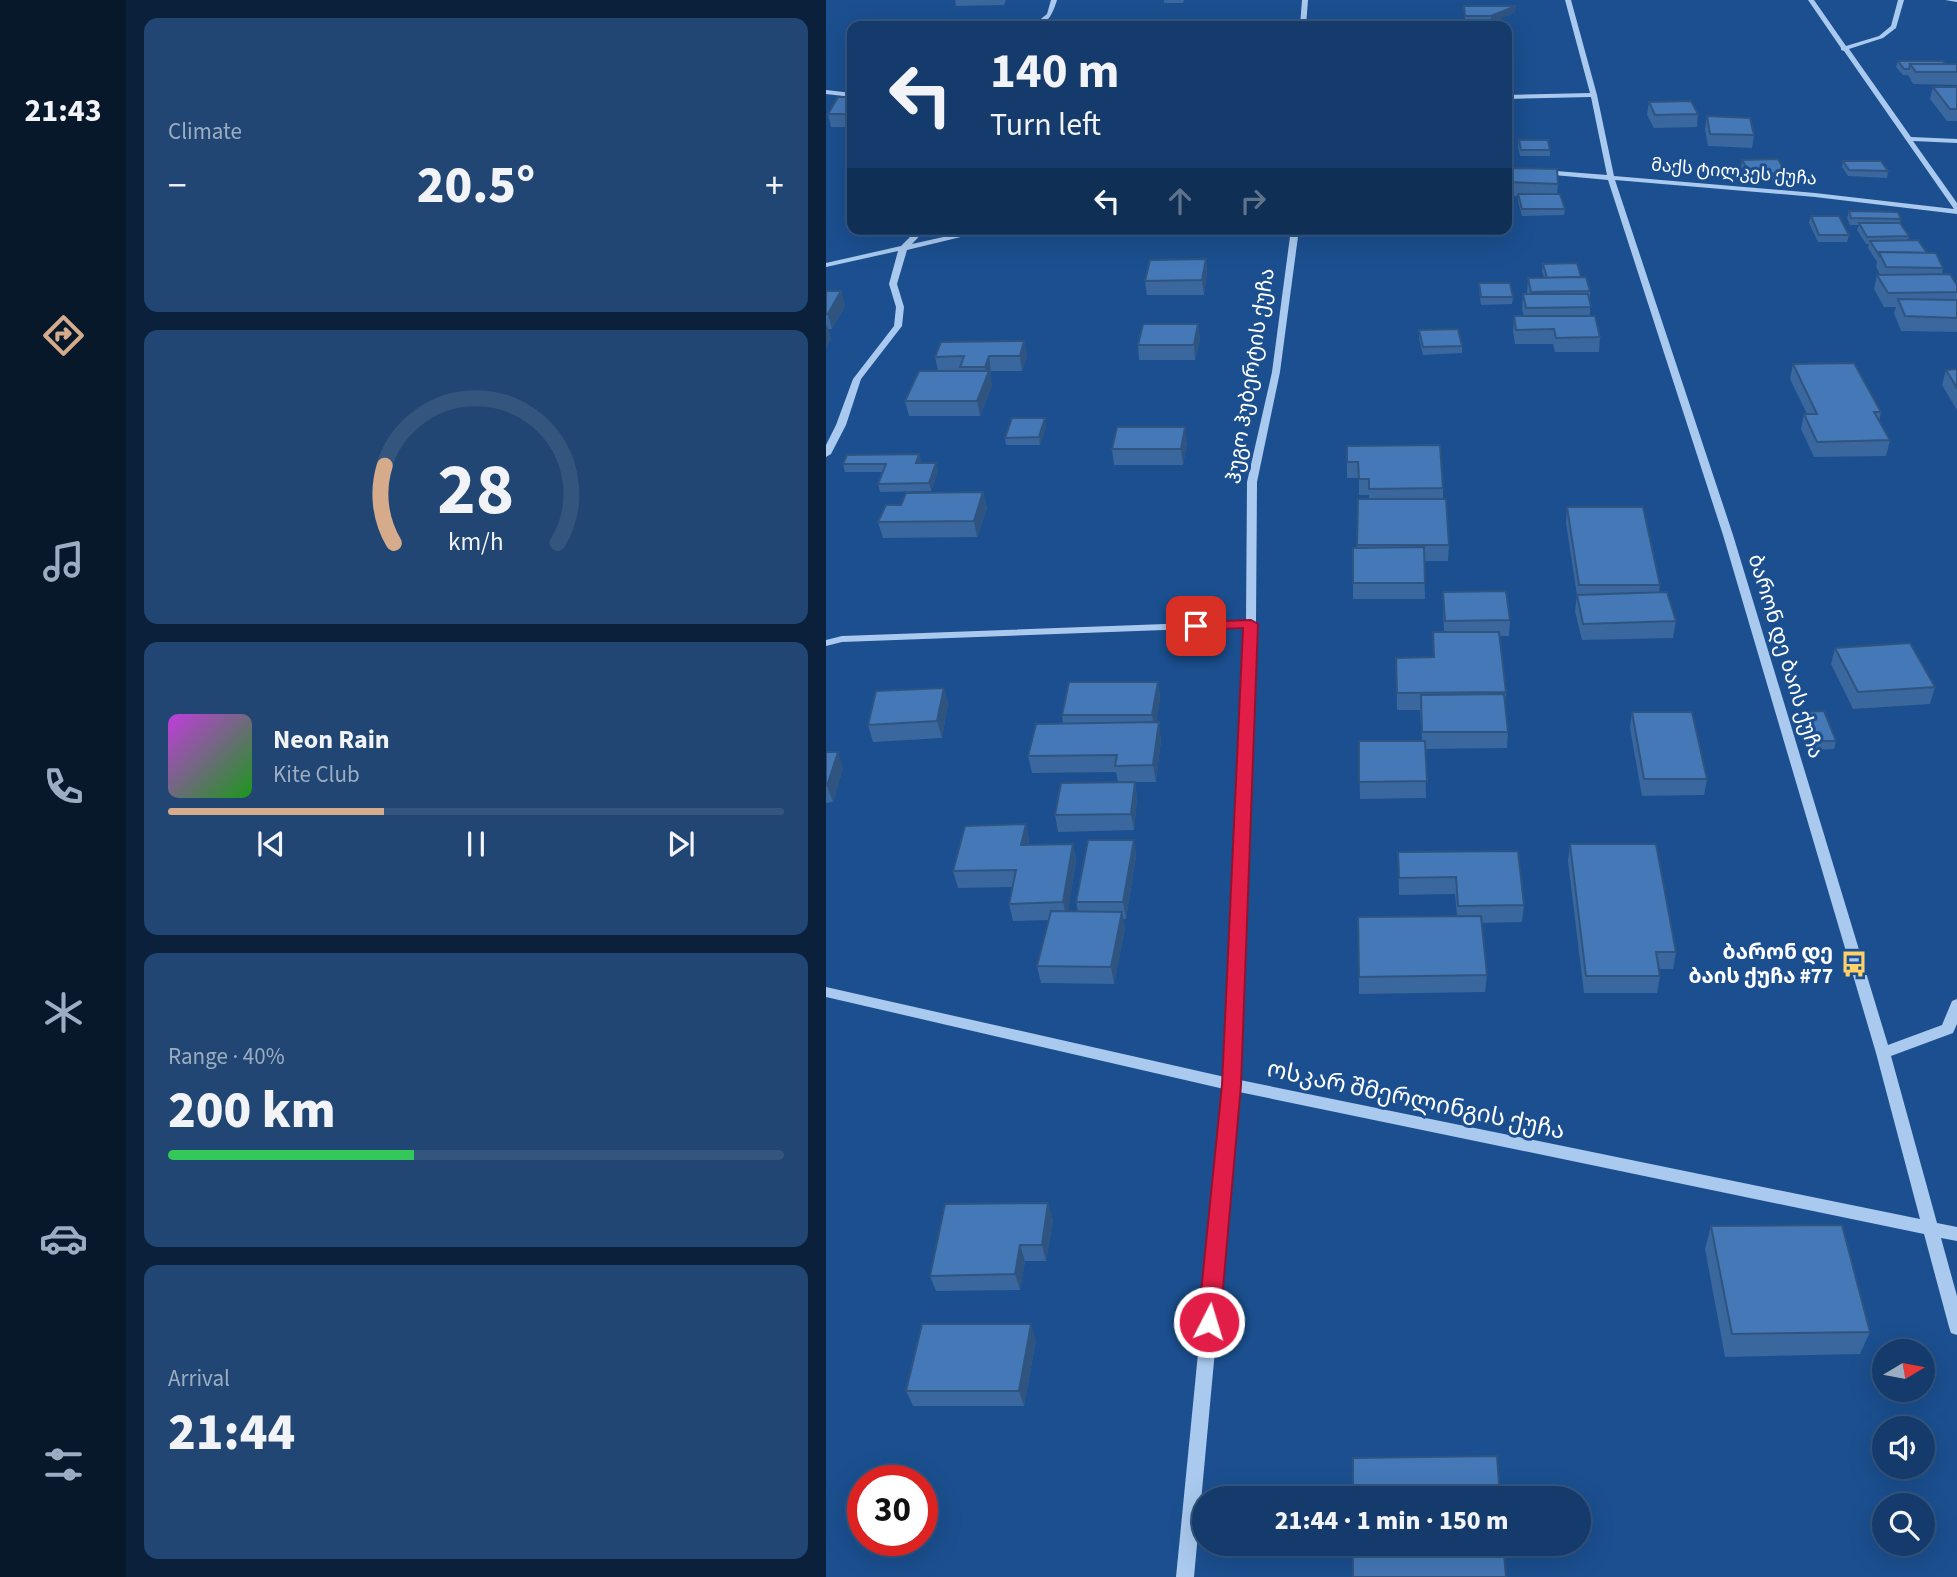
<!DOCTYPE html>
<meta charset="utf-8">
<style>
body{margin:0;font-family:"Source Sans 3","Noto Sans Georgian",sans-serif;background:#214673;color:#f1f3f6;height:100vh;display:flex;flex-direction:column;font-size:26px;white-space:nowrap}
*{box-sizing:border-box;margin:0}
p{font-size:23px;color:#9dadc1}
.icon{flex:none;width:38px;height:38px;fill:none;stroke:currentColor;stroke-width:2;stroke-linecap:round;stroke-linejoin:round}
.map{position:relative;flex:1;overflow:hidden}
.drawer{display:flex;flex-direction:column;gap:18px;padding:18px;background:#0b203b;width:700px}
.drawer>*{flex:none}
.guide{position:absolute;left:21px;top:21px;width:665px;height:214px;border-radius:14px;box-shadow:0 7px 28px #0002,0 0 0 2px #33557e;background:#143b6b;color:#f1f3f6;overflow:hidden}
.needle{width:46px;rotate:80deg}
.tools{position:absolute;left:1046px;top:1339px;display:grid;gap:14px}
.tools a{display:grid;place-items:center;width:63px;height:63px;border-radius:50%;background:#143b6b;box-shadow:0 7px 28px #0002,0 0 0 2px #33557e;font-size:35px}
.speed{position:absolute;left:21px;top:1465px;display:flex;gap:14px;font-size:35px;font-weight:700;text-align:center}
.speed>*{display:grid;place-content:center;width:91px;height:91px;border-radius:50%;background:#143b6b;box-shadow:0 7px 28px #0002,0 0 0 2px #33557e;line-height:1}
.speed .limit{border:10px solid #d22;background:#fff;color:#111}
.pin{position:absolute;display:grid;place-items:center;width:60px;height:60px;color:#fff;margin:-30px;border-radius:14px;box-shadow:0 4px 10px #0006}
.me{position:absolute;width:77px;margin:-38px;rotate:5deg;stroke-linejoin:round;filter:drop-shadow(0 0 5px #0008)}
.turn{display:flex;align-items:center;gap:24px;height:147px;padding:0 28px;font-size:32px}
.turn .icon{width:91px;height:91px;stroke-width:2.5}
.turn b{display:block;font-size:49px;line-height:60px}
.lanes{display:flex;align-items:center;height:66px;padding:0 28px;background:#0003;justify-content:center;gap:35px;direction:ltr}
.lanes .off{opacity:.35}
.big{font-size:52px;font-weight:800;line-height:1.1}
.drawer .card{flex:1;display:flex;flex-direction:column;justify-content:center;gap:10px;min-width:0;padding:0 24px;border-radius:14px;background:#214673}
.drawer .dial{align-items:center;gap:0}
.dial svg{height:182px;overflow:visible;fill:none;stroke:#33557e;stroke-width:7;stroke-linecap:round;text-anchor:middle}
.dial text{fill:#f1f3f6;stroke:none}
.song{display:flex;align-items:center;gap:21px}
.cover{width:84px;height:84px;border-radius:10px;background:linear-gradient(135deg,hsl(290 70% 55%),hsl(120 70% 35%))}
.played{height:7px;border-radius:4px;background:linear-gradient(90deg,#d6ab8b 35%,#33557e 35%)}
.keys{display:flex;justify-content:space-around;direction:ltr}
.heat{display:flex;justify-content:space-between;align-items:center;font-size:38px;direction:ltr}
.charge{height:10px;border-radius:5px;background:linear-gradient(90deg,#34c759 40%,#33557e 0)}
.trip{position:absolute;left:366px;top:1486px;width:399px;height:70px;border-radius:35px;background:#143b6b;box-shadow:0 7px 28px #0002,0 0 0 2px #33557e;font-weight:800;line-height:70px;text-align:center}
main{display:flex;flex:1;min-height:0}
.menu{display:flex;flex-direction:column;width:126px;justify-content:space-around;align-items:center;background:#08182b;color:#9dadc1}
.menu .icon{width:49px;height:49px}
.menu .selected{color:#d6ab8b}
.menu b{font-size:32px;color:#f1f3f6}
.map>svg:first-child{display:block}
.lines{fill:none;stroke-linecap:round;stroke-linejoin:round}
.minor{fill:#a9c9ee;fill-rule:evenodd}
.wall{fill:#3a679d}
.shaded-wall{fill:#305480}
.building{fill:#4478b7;stroke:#305480;stroke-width:2}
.route{fill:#e11d48;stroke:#92132f;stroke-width:2}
.labels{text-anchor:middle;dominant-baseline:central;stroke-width:6;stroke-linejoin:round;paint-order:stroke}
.far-street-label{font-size:18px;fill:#fff;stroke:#1b4f8f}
.street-label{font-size:21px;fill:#fff;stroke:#1b4f8f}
.poi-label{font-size:21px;font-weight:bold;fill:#fff;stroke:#1b4f8f;text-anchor:end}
.near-street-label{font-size:24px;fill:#fff;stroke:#1b4f8f}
</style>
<main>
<nav class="menu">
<b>21:43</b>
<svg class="icon selected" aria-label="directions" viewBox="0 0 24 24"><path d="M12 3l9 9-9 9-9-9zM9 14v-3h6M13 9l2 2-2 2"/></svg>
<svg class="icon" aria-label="music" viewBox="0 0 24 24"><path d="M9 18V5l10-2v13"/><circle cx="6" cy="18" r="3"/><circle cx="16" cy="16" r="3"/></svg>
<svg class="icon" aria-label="phone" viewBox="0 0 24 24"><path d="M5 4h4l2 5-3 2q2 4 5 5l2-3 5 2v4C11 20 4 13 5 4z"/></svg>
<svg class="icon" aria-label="climate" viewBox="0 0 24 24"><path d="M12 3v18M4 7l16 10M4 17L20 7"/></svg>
<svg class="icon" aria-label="car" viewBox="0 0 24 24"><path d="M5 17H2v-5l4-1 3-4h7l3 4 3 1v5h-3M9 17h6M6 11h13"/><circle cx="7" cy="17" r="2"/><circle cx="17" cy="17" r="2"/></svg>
<svg class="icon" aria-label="filters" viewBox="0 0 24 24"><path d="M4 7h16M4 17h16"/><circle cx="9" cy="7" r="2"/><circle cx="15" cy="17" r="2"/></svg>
</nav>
<section class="drawer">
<div class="card"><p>Climate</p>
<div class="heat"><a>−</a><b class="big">20.5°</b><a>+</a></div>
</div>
<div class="card dial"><svg viewBox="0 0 100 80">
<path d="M14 69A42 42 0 1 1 86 69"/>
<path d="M14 69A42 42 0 0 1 10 35" stroke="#d6ab8b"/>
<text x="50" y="56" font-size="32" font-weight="700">28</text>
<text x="50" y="72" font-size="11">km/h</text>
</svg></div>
<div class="card">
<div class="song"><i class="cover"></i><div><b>Neon Rain</b><p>Kite Club</p></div></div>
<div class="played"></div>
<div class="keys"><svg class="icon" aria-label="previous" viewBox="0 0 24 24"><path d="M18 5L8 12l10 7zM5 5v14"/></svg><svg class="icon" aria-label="pause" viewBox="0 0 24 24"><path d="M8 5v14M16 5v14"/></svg><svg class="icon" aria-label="next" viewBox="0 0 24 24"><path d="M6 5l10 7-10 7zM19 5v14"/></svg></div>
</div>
<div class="card"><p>Range · 40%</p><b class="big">200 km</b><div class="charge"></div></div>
<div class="card"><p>Arrival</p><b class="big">21:44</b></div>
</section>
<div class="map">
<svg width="1131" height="1577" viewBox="0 0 1131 1577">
<rect width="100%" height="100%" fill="#1b4f8f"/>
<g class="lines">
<g class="minor">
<path d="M225,0h6c-4,13 -9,26 -25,26l15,-12z"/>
<path d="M476,0h6l-2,26h-6z"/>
<path d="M739,0h6l26,95 17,81 201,17 139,16 -110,-158 -3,-1v-2l-33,-48h6l32,46 33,-10 12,-10 7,-26h6l-8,28 -13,10 -34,11 62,88 46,2v4l-44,-2 44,62v11l-142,-17 -200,-17 118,355 155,510 54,-20 10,-24 5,-2v25l-4,9 -62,23 46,167 20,4v14l-16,-3 16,58v39l-6,-2 -2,-6 -25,-93 -685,-142 -45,485h-18l48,-488 -398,-92v-10l399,90 20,-450 -403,15 -16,4v-6l16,-4 404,-15 1,-139 25,-110 19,-143h8l-19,143 -23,110 -1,142 -16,456 680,139 -44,-166 -153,-518 -115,-355 -65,-6 -4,-2 4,-2 64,5 -16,-78 -84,2v-4l83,-2z"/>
<path d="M1119,0h12v2z"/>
<path d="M0,90l26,3v4l-26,-3z"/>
<path d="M92,229h8l-14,15 67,-15h15l-87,21 -10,34 7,23 -2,19 -41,53 -15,46 -15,29 -5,3v-12l10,-20 17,-46 41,-53 2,-19 -7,-23 9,-33 -72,16v-4l75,-17z"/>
</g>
</g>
<g class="wall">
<path d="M129,0h51l-2,5 -48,1z"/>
<path d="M338,0h20l-1,3h-19z"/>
<path d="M638,6l51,6 -24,10h-26z"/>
<path d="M1072,61l59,3v21l-44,-1 -5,-9h-5l-7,-8z"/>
<path d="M1107,87h24v34h-10l-17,-22z"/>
<path d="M26,97v30h-21l-3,-13z"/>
<path d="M823,102l49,12 -1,13 -43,1 -7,-13z"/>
<path d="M881,116l47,19 -2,13 -44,-2 -3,-17z"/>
<path d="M693,140l31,10v6h-30l-2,-10z"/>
<path d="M916,160l44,13 -1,7 -36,1 -8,-14z"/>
<path d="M1017,161l45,10 -1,7 -39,-2 -6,-9z"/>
<path d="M681,168l51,16 -1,10 8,15 -1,6 -42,1 -4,-15v-5h-11z"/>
<path d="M1023,211l52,8 -1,4 9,13 -1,4 19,13 16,15 -1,6 15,11v47l-56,-1 -7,-18 2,-6h-12l-10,-18 3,-14h3l-4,-9 1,-4 -9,-14 1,-4h-3l-9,-14 2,-5h-9l-3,-7z"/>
<path d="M985,216l38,19 -2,7h-29l-9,-19z"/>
<path d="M333,229h43l-2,6h-40z"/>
<path d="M380,259l1,14 -3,22h-57l-2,-14z"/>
<path d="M717,264l38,13 9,14v25l10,21 -1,15h-44l-2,-8h-38l-2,-13 1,-15h10l-2,-7 1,-15h4l1,-16h16l-2,-7z"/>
<path d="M653,283l34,14 -1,7 -31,1 -2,-14z"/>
<path d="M0,291h15l4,15 -13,23h-4l3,10 -5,9z"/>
<path d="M372,324l2,15 -5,21h-56l-1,-15z"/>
<path d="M593,330l43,16v7l-39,2 -4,-17z"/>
<path d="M198,341l3,15 -5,15h-31l-1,5 2,10 -12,30h-71l-4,-15 33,-30 -3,-14z"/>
<path d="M967,364l88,48 -2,9 11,19 -4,16 -72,1 -13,-28 3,-15h3l-17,-35z"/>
<path d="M1131,369v41l-15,-25 4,-15z"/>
<path d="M220,426l-6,19h-34l-1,-7z"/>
<path d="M361,442l-4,23h-69l-2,-16z"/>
<path d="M521,446l96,42v11l6,46 -1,16h-24l1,38h-72v-16l4,-35 1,-49h11v-4h-10v-17h-12z"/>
<path d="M93,454l2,9 17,8 -7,20 -51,1 -2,-8 5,-12h-38l-2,-8z"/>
<path d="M157,492l4,16 -10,29 -94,1 -5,-16z"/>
<path d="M741,507l93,78 -1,7 17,29 -3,17 -91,2 -7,-29 2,-16 -11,-72z"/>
<path d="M617,592l67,28 -1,16h-9l6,56 -1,12 3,28 -1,16 -82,1 1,49 -66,1 -1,-58h63l-2,-31h-23l-1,-52 37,-1v-25h11l-1,-24z"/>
<path d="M1009,648l100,39 -5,17 -77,5 -22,-45z"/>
<path d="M332,682l2,16 -4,24 5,17 -5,43h-21l2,17 -3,31 -76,2 -3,-17 63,-33 -2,-10 -84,1 -4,-17 35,-33 -1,-8z"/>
<path d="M118,688l4,16 -6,34 -69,4 -5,-17z"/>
<path d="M806,712l75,67 -3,16 -62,1 -12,-68z"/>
<path d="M972,712l38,29 -2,8 -27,1 -11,-30z"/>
<path d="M0,752l17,16 -10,34 -7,1z"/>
<path d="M200,824l3,17v3h44l3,16 -8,51h10l-2,-9 58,-62 2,16 -10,63h-3l2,9 -11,56 -73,-1 -4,-17 12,-46 -36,1 -4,-17 3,-17 -54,1 -5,-17z"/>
<path d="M744,844l106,108 -3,17h-14l1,7 -3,17h-73l-16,-132z"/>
<path d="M572,852l126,53 -2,17 -40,1 5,52 -2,17 -126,2 -1,-77 99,-1 -2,-22 -56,1z"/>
<path d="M227,1219l-7,42h-21l-5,29 -84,1 -6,-15z"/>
<path d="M885,1226l159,106 -10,22 -135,3 -20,-108z"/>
<path d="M210,1340l-12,66h-111l-7,-15z"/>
</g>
<g class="shaded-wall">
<path d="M690,6l-1,6 -24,10v-6z"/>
<path d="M380,259l1,14 -3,22 -2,-15z"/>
<path d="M15,291l4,15 -13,23 -4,-15z"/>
<path d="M372,324l2,15 -5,21 -1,-15z"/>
<path d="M1,325l4,14 -5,9v-22z"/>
<path d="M198,341l3,15 -5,15 -2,-15z"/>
<path d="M163,356l2,15 -1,5 2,10 -12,30 -3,-15 10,-25 -2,-9z"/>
<path d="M219,418l1,8 -6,19 -1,-8z"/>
<path d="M359,427l2,15 -4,23 -2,-16z"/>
<path d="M93,454l2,8 -3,9 -2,-8z"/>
<path d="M110,463l2,8 -7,20 -2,-8z"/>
<path d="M157,492l4,16 -10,29 -3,-16z"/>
<path d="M332,682l2,16 -5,33 -3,-16z"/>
<path d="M118,688l4,16 -6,34 -5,-17z"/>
<path d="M333,722l2,17 -5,43 -3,-17z"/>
<path d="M12,752l5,16 -10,34 -6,-16z"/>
<path d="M309,782l2,17 -3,31 -3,-16z"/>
<path d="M200,824l3,17 -4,20 -4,-16z"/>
<path d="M308,840l2,16 -10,63 -3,-17z"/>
<path d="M247,844l3,16 -9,59 -4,-17z"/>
<path d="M296,912l3,16 -11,56 -3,-17z"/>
<path d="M222,1203l5,16 -7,42 -4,-16z"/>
<path d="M194,1245l5,16 -5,29 -5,-16z"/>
<path d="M205,1324l5,16 -12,66 -5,-15z"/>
</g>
<g class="building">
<path d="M638,6h52l-25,10h-26z"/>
<path d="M356,21h61l-1,5h-61z"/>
<path d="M1072,61h45l3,3h-36l-1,5h-5z"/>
<path d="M1084,64h47v8h-41z"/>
<path d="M1107,87h24v22h-7z"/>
<path d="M12,97h14v17h-24z"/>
<path d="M865,101l7,13 -43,1 -6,-13z"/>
<path d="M881,116l43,2 4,17 -44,-1z"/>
<path d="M693,140h29l2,10h-29z"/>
<path d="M952,159l8,14 -36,1 -8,-14z"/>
<path d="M1017,161h38l7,10 -39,-1z"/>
<path d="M681,168l50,1 1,15 -51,-2z"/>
<path d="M692,194h42l5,15h-43z"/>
<path d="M1023,211l49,1 3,7 -50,-1z"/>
<path d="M985,216h28l10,19h-30z"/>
<path d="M1033,223h41l9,13 -42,1z"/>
<path d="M1092,240l9,13 -48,-1v3l-9,-14z"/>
<path d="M1053,252l57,1 7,15 -57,-1z"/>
<path d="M380,259l-4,21 -57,1 5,-21z"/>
<path d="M751,263l4,14 -34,1 -4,-14z"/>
<path d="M1124,274l7,11v7l-69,1 -11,-18z"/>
<path d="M760,277l4,14 -59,1 -3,-14z"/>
<path d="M653,283h31l3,14h-32z"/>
<path d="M0,291h15l-13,23h-2z"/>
<path d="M697,294h65l3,13 -65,1z"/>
<path d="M1072,299l59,1v18l-52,-2z"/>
<path d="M688,316h81l5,21 -44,1 -2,-9 -38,1z"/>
<path d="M317,324h55l-4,21h-56z"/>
<path d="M632,329l4,17 -39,1 -4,-17z"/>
<path d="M198,341l-4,15h-31l-4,11h-25l4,-11 -29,1 6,-15z"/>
<path d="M1028,363l27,49h-7l16,28 -73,2 -13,-28h13l-24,-50z"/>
<path d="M1131,369v19l-11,-18z"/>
<path d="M93,371h70l-12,30h-72z"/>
<path d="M186,418h33l-6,19 -34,1z"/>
<path d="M291,427h68l-4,22h-69z"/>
<path d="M614,445l3,43 -74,1v-10h-10l-1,-17h-11v-16z"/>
<path d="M93,454l-3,9h20l-7,20 -51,1 8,-20h-43l4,-9z"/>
<path d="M157,492l-9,29 -96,1 8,-17h15l5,-12z"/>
<path d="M532,499h88l3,46h-92z"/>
<path d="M741,507h76l17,78h-81z"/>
<path d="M598,547l1,36h-72v-35z"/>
<path d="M680,591l4,29 -65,1 -2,-29z"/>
<path d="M841,592l9,29 -93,3 -6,-29z"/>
<path d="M607,632h66l7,60 -109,1 -1,-35 38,-1z"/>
<path d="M1084,643l25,44 -77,5 -23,-44z"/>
<path d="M243,682h89l-6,33h-90z"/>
<path d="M118,688l-7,33 -69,4 8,-34z"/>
<path d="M678,694l4,38h-86l-1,-37z"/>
<path d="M998,711l12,30h-26l-12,-29z"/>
<path d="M806,712h60l15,67h-63z"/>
<path d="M333,722l-6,43 -38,1 2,-11 -89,1 8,-32z"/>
<path d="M533,741h66l2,40 -68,1z"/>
<path d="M0,752h12l-11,34h-1z"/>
<path d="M309,782l-4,32 -76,1 6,-32z"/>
<path d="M200,824l-5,21 52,-1 -10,58 -54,2 7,-34 -63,1 12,-45z"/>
<path d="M262,840h46l-11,62h-47z"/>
<path d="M744,844h86l20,108h-20l4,24h-74z"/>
<path d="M692,851l6,54 -66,1 -2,-29 -57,1 -1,-26z"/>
<path d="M225,911l71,1 -11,55 -74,-1z"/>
<path d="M655,916l6,59 -128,2 -1,-60z"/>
<path d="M222,1203l-6,42h-22l-5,29 -85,2 15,-72z"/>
<path d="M1016,1225l28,107 -138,2 -21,-108z"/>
<path d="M96,1324h109l-12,67h-113z"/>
<path d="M671,1456l3,42h-147v-40z"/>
<path d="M527,1544h150l3,33h-153z"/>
</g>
<path class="route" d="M425,620l7,4 -17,461 -21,237 -3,7 -8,3 -7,-3 -4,-7 24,-237 21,-457 -47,2 -7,-4 7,-4z"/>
<defs>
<g id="bus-bare" transform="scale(2.1)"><path d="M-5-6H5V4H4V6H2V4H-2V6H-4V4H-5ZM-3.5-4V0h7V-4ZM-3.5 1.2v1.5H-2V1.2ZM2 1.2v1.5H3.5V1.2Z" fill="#ffd166" stroke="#1b4f8f" stroke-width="2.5" paint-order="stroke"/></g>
</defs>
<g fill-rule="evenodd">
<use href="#bus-bare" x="1028" y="964"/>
</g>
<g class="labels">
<g class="far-street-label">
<text transform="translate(908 172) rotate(5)">მაქს ტილკეს ქუჩა</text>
</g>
<g class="street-label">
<text transform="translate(424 376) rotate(-81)">ჰუგო ჰუბერტის ქუჩა</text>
<text transform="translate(960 656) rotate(73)">ბარონ დე ბაის ქუჩა</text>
</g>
<g class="poi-label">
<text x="1007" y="952">ბარონ დე<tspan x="1007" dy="24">ბაის ქუჩა #77</tspan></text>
</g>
<g class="near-street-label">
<text transform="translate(590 1100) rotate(12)">ოსკარ შმერლინგის ქუჩა</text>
</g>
</g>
</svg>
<div class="tools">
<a><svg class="needle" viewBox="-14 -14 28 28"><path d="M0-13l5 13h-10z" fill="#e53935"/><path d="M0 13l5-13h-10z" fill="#9dadc1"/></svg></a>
<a><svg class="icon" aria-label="sound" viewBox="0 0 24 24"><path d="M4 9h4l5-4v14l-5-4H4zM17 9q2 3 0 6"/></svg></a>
<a><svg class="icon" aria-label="search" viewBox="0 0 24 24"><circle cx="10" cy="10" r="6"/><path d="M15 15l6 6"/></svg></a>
</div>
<div class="speed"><div class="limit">30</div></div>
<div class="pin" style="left:370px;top:626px;background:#d93025"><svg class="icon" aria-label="arrive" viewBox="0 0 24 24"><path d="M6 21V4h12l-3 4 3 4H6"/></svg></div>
<svg class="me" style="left:383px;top:1322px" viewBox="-20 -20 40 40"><circle r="17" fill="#e11d48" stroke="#fff" stroke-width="3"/><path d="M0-11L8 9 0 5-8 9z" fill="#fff"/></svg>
<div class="trip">21:44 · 1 min · 150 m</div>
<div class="guide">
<div class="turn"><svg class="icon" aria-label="left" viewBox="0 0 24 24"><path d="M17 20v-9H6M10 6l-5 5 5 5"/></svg><div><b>140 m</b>Turn left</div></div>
<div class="lanes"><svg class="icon" aria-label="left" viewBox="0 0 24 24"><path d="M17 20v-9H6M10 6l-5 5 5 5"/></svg><svg class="icon off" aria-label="ahead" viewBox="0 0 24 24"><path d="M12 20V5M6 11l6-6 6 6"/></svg><svg class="icon off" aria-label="right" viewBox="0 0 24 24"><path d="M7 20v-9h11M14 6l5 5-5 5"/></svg></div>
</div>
</div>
</main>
